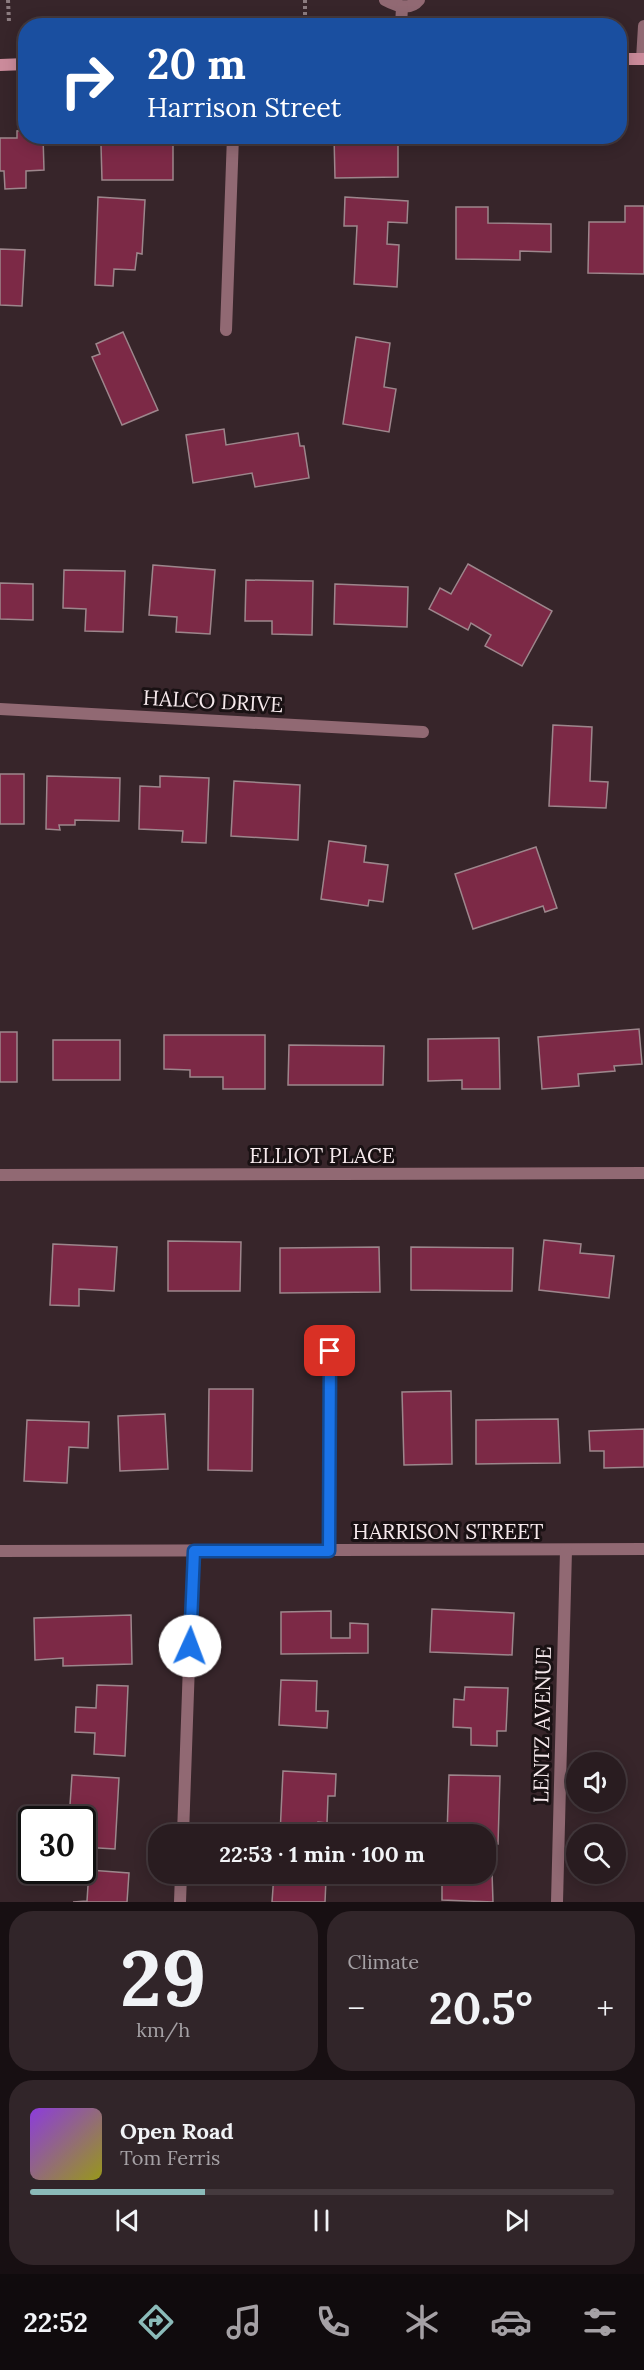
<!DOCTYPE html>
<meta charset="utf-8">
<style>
body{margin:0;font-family:Lora,serif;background:#312529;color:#f1f3f6;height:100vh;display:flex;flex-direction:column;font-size:22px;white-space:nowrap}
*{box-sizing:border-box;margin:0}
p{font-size:20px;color:#a5a1a5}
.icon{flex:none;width:33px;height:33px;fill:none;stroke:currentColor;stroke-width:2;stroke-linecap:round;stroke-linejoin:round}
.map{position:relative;height:1902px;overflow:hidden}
.panel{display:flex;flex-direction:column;gap:9px;padding:9px;background:#170f12;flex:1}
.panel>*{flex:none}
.hud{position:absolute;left:18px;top:18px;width:609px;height:126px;border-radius:24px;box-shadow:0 3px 15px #0003,0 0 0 2px #453a3e;background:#1a4fa0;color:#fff;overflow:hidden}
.fabs{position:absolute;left:566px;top:1752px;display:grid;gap:12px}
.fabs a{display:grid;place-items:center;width:60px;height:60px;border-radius:50%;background:#291c20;box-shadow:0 3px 15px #0003,0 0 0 2px #453a3e;font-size:30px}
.speed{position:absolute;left:18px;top:1806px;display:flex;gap:12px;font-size:30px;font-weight:700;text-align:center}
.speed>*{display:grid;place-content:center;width:78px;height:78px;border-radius:50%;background:#291c20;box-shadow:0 3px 15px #0003,0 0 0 2px #453a3e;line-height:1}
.speed .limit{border:3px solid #111;border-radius:9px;background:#fff;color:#111}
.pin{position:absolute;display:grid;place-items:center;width:51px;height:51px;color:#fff;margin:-26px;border-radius:12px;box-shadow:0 3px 9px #0006}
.me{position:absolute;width:66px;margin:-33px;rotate:2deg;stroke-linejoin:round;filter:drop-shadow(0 0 4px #0008)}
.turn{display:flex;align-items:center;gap:21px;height:126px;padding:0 30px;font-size:27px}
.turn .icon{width:78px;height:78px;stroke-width:2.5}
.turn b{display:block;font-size:42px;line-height:51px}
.big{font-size:45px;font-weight:700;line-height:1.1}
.panel .widget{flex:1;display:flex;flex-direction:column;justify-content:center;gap:9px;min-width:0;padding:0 21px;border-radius:24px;background:#312529}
.panel .dial{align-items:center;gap:0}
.dial b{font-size:78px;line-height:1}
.song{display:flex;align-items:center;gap:18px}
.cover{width:72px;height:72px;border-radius:9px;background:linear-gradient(135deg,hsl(270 70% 55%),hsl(60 70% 35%))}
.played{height:6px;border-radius:3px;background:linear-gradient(90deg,#8bbbb9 30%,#453a3e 30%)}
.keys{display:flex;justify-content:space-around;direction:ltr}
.heat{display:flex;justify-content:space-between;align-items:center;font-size:33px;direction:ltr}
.panel .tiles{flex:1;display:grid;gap:9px;grid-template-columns:1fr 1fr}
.widget:last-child{grid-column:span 2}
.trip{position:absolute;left:148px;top:1824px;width:348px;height:60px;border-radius:24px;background:#291c20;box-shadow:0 3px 15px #0003,0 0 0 2px #453a3e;font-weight:700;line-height:60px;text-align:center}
.dock{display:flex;height:96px;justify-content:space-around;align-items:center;background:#100b0d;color:#a5a1a5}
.dock .icon{width:42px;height:42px}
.dock .active{color:#8bbbb9}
.dock b{font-size:27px;color:#f1f3f6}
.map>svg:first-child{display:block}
.building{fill:#7c2946;stroke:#9d868c;stroke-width:1.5}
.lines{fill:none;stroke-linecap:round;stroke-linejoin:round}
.path{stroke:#8c7c80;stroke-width:4;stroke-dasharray:3 3;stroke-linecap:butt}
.lane{stroke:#916973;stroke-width:12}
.street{stroke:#916973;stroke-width:12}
.secondary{stroke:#cb8b9b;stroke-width:12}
.route-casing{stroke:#114b97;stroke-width:15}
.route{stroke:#1a73e8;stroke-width:10}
.labels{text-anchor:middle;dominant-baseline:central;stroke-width:6;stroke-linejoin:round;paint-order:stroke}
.street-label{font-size:21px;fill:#f7eaed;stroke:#191113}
</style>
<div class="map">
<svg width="644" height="1902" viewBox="0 0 644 1902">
<rect width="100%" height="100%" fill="#37252a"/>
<g class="building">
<path d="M26,130v6h17l1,34 -18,1v17l-21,1 -1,-18h-4v-33h17v-7z"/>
<path d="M114,136h59v44h-71l-1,-35 13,-1z"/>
<path d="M334,136h64v41l-63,1z"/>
<path d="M98,197l47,3 -3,54 -5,-1 -2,17 -21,-1 -1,17 -18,-1z"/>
<path d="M345,197l63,4 -1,22 -19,-1 -1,22 12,1 -2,42 -43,-3 3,-58h-13z"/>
<path d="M625,206h19v68l-56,-1 1,-51h36z"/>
<path d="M456,207h32v16l63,1v28l-31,-1v9l-64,-1z"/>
<path d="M0,249l25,1 -3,56 -22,-1z"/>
<path d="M123,332l35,78 -36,15 -30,-68 8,-3 -4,-10z"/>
<path d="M356,337l34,6 -6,44 12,2 -7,43 -46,-8z"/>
<path d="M224,429l2,16 72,-12 2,13h4l5,32 -54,9 -3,-14 -59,10 -7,-48z"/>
<path d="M468,564l84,47 -30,55 -37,-20 6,-11 -20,-12 -3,7 -39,-21 11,-21 11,6z"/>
<path d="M153,565l62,5 -5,64 -34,-2 1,-15 -28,-2z"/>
<path d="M64,570l61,1 -2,61 -38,-1 1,-22 -23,-1z"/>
<path d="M246,580l67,1 -1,54 -40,-1v-13h-27z"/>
<path d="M0,583l33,1v36l-33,-1z"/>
<path d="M335,584l73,3 -1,40 -73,-3z"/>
<path d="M553,725l39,2 -2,54 18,1 -2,26 -57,-2z"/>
<rect x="0" y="774" width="24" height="50"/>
<path d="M47,776l73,2 -1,43 -44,-1v5h-16l1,5 -14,-1z"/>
<path d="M160,776l49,2 -3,65 -24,-1 1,-11 -44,-2 1,-43 20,1z"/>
<path d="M234,781l66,4 -2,55 -67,-4z"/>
<path d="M329,841l37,5 -2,16 24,3 -5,37 -14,-2 -1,6 -47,-7z"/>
<path d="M536,847l21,61 -12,4 -2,-6 -70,23 -18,-55z"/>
<path d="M639,1029l3,35 -28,2 1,5 -37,3 1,12 -37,3 -4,-52z"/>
<rect x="0" y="1032" width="17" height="50"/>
<path d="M164,1035h101v54h-42v-12h-33v-7l-26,-1z"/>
<path d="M499,1038l1,51h-38v-9l-34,1v-42z"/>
<rect x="53" y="1040" width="67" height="40"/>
<path d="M289,1045l95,1 -1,39h-95z"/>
<path d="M544,1240l37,4 -1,9 34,3 -5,42 -70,-8z"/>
<path d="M168,1241l73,1 -1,49h-72z"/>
<path d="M53,1244l64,3 -3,44 -35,-2v17l-29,-1z"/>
<path d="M379,1247l1,45 -100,1v-45z"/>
<path d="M411,1247l102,1 -1,43 -101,-1z"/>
<path d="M209,1389h44l-1,82 -44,-1z"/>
<path d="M451,1391l1,73 -48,1 -2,-73z"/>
<path d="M165,1414l3,55 -48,2 -2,-55z"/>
<path d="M558,1419l2,44 -84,1v-44z"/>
<path d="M27,1420l62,2 -1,26 -19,-1 -2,36 -43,-2z"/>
<path d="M644,1429v38l-40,1v-17h-14l-1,-20z"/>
<path d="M432,1609l82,4 -2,42 -82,-3z"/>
<path d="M331,1611v27h19v-15l18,1v29l-87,1v-42z"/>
<path d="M131,1615l1,49 -69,2v-8l-28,2 -1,-42z"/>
<path d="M281,1680l36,1 -1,30h12l-1,17 -48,-3z"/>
<path d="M97,1685l31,1 -3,70 -31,-2 1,-21 -20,-1 1,-25 20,1z"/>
<path d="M465,1687l43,1 -2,43h-9v15l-26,-1v-17l-18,-1 1,-28 10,1z"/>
<path d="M283,1771l53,3 -1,22h-7l-1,27 -9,-1 -1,12h-37z"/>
<path d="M72,1775l47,3 -4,71 -33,-2v-27h-13z"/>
<path d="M449,1775l51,1 -2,68 -12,-1v-9h-39z"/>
<path d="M89,1870l40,3 -2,29h-54l14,-1z"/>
<path d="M492,1872l1,30 -51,-2v-26z"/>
<path d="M274,1874h34v5h18l-1,23h-53z"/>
</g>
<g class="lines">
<g class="path">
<path d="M8,0l1,22"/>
<path d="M305,0v26"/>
</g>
<g class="lane">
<path d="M385,0c11,6 25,11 34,0"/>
<path d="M401,26l1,-19"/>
</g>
<g class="street">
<path d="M642,59l2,-33"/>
<path d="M226,330l7,-194"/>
<path d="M0,709l423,23"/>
<path d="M0,1175l644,-2"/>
<path d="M329,1550l1,-199"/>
<path d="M0,1551l644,-2"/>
<path d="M183,1834l10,-283"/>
<path d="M180,1902l1,-28"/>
<path d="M557,1902l9,-352"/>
</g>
<g class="secondary">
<path d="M620,59h24"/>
<path d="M0,65l26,-1"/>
</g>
</g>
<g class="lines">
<g class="route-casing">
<path id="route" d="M190,1646l4,-95h135l1,-200"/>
</g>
<use href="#route" class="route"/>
</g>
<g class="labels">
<g class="street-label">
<text transform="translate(213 701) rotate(3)">HALCO DRIVE</text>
<text x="322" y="1155">ELLIOT PLACE</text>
<text x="448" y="1531">HARRISON STREET</text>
<text transform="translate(542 1725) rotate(-89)">LENTZ AVENUE</text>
</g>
</g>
</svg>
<div class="fabs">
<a><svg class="icon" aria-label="sound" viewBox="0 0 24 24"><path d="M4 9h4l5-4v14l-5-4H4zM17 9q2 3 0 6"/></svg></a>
<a><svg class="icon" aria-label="search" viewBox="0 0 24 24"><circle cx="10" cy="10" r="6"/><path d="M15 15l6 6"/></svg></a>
</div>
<div class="speed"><div class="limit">30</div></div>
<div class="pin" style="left:330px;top:1351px;background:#d93025"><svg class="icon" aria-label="arrive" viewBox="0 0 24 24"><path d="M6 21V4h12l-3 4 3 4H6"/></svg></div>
<svg class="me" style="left:190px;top:1646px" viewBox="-20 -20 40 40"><circle r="19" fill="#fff"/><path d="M0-13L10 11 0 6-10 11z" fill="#1a73e8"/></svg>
<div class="trip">22:53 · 1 min · 100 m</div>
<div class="hud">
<div class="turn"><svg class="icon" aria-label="right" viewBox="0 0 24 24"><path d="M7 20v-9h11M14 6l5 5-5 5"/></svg><div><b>20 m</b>Harrison Street</div></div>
</div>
</div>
<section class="panel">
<div class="tiles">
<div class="widget dial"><b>29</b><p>km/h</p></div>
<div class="widget"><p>Climate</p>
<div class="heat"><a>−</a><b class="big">20.5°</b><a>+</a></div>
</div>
<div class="widget">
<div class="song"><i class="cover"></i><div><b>Open Road</b><p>Tom Ferris</p></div></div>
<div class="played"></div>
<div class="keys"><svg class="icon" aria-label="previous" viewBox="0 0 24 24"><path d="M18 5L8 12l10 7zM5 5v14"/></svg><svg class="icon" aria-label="pause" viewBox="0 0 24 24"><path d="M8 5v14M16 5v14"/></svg><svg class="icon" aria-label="next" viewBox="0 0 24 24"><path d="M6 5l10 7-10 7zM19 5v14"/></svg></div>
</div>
</div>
</section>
<nav class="dock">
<b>22:52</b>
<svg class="icon active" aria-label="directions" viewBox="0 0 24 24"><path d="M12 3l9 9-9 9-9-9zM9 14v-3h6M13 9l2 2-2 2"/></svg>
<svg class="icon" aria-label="music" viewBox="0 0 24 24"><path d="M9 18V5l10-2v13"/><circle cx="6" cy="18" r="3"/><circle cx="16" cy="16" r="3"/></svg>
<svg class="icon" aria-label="phone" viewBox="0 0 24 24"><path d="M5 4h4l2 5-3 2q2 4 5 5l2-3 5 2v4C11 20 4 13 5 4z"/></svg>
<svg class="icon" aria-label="climate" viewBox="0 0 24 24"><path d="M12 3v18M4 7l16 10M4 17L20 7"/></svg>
<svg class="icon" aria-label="car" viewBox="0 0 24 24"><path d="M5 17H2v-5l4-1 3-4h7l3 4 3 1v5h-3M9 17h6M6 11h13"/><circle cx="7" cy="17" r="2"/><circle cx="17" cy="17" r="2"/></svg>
<svg class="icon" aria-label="filters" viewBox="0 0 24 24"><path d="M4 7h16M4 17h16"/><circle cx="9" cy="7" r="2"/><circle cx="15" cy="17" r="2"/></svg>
</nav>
